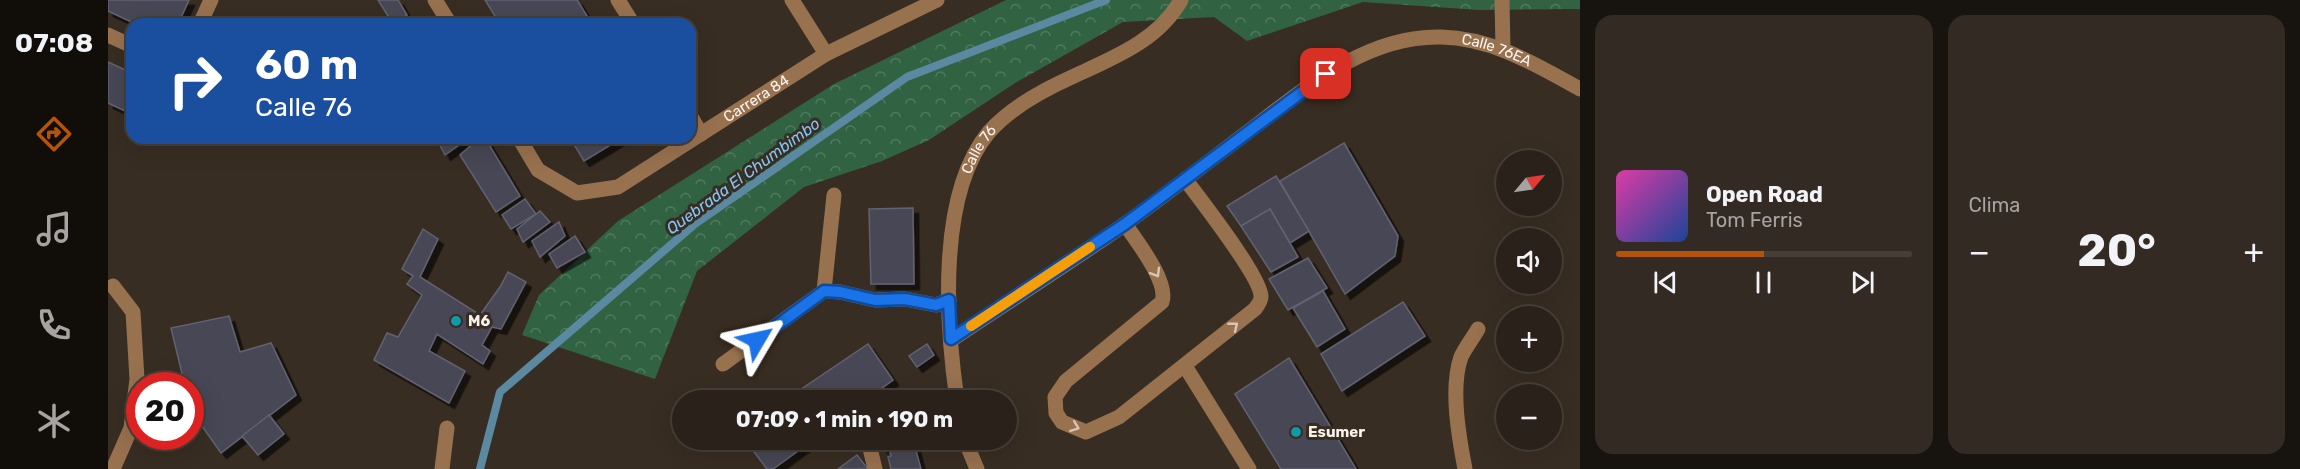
<!DOCTYPE html>
<html lang="es">
<meta charset="utf-8">
<style>
body{margin:0;font-family:Rubik,sans-serif;background:#322a23;color:#f1f3f6;height:100vh;display:flex;flex-direction:column;font-size:22px;white-space:nowrap}
*{box-sizing:border-box;margin:0}
p{font-size:20px;color:#a5a4a2}
.icon{flex:none;width:33px;height:33px;fill:none;stroke:currentColor;stroke-width:2;stroke-linecap:round;stroke-linejoin:round}
.map{position:relative;flex:1;overflow:hidden}
.panel{display:flex;flex-direction:column;gap:15px;padding:15px;background:#17130e;width:720px}
.panel>*{flex:none}
.banner{position:absolute;left:18px;top:18px;width:570px;height:126px;border-radius:18px;box-shadow:0 6px 24px #0002,0 0 0 2px #463f39;background:#1a4fa0;color:#fff;overflow:hidden}
.needle{width:39px;rotate:61deg}
.fabs{position:absolute;left:1388px;top:150px;display:grid;gap:12px}
.fabs a{display:grid;place-items:center;width:66px;height:66px;border-radius:50%;background:#2a221a;box-shadow:0 6px 24px #0002,0 0 0 2px #463f39;font-size:30px}
.speed{position:absolute;left:18px;top:372px;display:flex;gap:12px;font-size:30px;font-weight:700;text-align:center}
.speed>*{display:grid;place-content:center;width:78px;height:78px;border-radius:50%;background:#2a221a;box-shadow:0 6px 24px #0002,0 0 0 2px #463f39;line-height:1}
.speed .limit{border:9px solid #d22;background:#fff;color:#111}
.pin{position:absolute;display:grid;place-items:center;width:51px;height:51px;color:#fff;margin:-26px;border-radius:12px;box-shadow:0 3px 9px #0006}
.me{position:absolute;width:66px;margin:-33px;rotate:54deg;stroke-linejoin:round;filter:drop-shadow(0 0 4px #0008)}
.turn{display:flex;align-items:center;gap:21px;height:126px;padding:0 30px;font-size:27px}
.turn .icon{width:78px;height:78px;stroke-width:2.5}
.turn b{display:block;font-size:42px;line-height:51px}
.big{font-size:45px;font-weight:700;line-height:1.1}
.panel .tile{flex:1;display:flex;flex-direction:column;justify-content:center;gap:9px;min-width:0;padding:0 21px;border-radius:18px;background:#322a23}
.song{display:flex;align-items:center;gap:18px}
.cover{width:72px;height:72px;border-radius:9px;background:linear-gradient(135deg,hsl(320 70% 55%),hsl(220 70% 35%))}
.played{height:6px;border-radius:3px;background:linear-gradient(90deg,#b45309 50%,#463f39 50%)}
.keys{display:flex;justify-content:space-around;direction:ltr}
.heat{display:flex;justify-content:space-between;align-items:center;font-size:33px;direction:ltr}
.panel .tiles{flex:1;display:grid;gap:15px;grid-template-columns:repeat(2,1fr)}
.trip{position:absolute;left:564px;top:390px;width:345px;height:60px;border-radius:30px;background:#2a221a;box-shadow:0 6px 24px #0002,0 0 0 2px #463f39;font-weight:700;line-height:60px;text-align:center}
main{display:flex;flex:1;min-height:0}
.tabs{display:flex;flex-direction:column;width:108px;justify-content:space-around;align-items:center;background:#110e0a;color:#a5a4a2}
.tabs .icon{width:42px;height:42px}
.tabs .selected{color:#b45309}
.tabs b{font-size:27px;color:#f1f3f6}
.map>svg:first-child{display:block}
.forest{fill:url(#forest-crowns)}
.lines{fill:none;stroke-linecap:round;stroke-linejoin:round}
.stream{stroke:#5b89a2;stroke-width:8}
.building{fill:#464654;stroke:#636271;stroke-width:1.5;filter:url(#shadow)}
.minor{stroke:#98714f;stroke-width:15}
.oneway{stroke:#d8c6b5}
.route-casing{stroke:#114b97;stroke-width:15}
.route{stroke:#1a73e8;stroke-width:10}
.slow{stroke:#f59e0b;stroke-width:10}
.culture-dot{fill:#0f9aa8;stroke:#382d22;stroke-width:2}
.labels{text-anchor:middle;dominant-baseline:central;stroke-width:6;stroke-linejoin:round;paint-order:stroke}
.street-label{font-size:15px;fill:#faf3ec;stroke:#382d22}
.poi-label{font-size:15px;font-weight:bold;fill:#faf3ec;stroke:#382d22;text-anchor:start}
.water-label{font-size:16px;font-style:italic;fill:#82c7f7;stroke:#382d22}
</style>
<main>
<nav class="tabs">
<b>07:08</b>
<svg class="icon selected" aria-label="directions" viewBox="0 0 24 24"><path d="M12 3l9 9-9 9-9-9zM9 14v-3h6M13 9l2 2-2 2"/></svg>
<svg class="icon" aria-label="music" viewBox="0 0 24 24"><path d="M9 18V5l10-2v13"/><circle cx="6" cy="18" r="3"/><circle cx="16" cy="16" r="3"/></svg>
<svg class="icon" aria-label="phone" viewBox="0 0 24 24"><path d="M5 4h4l2 5-3 2q2 4 5 5l2-3 5 2v4C11 20 4 13 5 4z"/></svg>
<svg class="icon" aria-label="climate" viewBox="0 0 24 24"><path d="M12 3v18M4 7l16 10M4 17L20 7"/></svg>
</nav>
<div class="map">
<svg width="1472" height="469" viewBox="0 0 1472 469">
<defs>
<pattern id="forest-crowns" width="20" height="18" patternUnits="userSpaceOnUse" patternTransform="scale(1.5)"><rect width="20" height="18" fill="#316343"/><path d="M2 6a3 3 0 1 1 6 0M12 15a3 3 0 1 1 6 0" fill="none" stroke="#507a5e"/></pattern>
<filter id="shadow"><feDropShadow dx="5.5" dy="5.5" stdDeviation="0" flood-color="#0009"/></filter>
</defs>
<rect width="100%" height="100%" fill="#382d22"/>
<path class="forest" d="M898,0h574v9l-101,1 -116,-8 -116,39 -33,-24 -91,5 -108,61 -86,57 -47,21 -78,26 -107,84 -42,108 -133,-44 17,-40 79,-74 216,-137z"/>
<g class="lines">
<path class="stream" d="M372,469l20,-77 195,-168 212,-147 199,-77"/>
</g>
<g class="building">
<path d="M0,0h81l-11,24h-42l-28,-13z"/>
<path d="M270,0h20l9,15 -14,9z"/>
<path d="M377,0h92l15,24h-92z"/>
<path d="M0,62l24,11v41l-24,-11z"/>
<path d="M328,138h33l-24,17z"/>
<path d="M372,138h5l35,58 -24,16 -36,-57z"/>
<path d="M462,138h52l-38,23z"/>
<path d="M1236,143l54,93 -3,20 -50,38 -65,-113z"/>
<path d="M1168,176l33,55 -19,12 -20,-34 -29,17 -14,-20z"/>
<path d="M417,199l11,15 -25,15 -9,-14z"/>
<path d="M805,208l1,76h-43l-2,-75z"/>
<path d="M1162,209l28,48 -27,15 -30,-46z"/>
<path d="M432,211l10,11 -27,20 -6,-13z"/>
<path d="M451,222l6,14 -25,21 -8,-16z"/>
<path d="M315,229l15,10 -18,38 60,38 20,-28 8,-15 18,10 -25,47 -9,-2 -10,18 8,6 -7,13 -46,-30 -8,17 36,20 -16,32 -75,-43 13,-27 11,4 24,-42 -15,-11 6,-8 -11,-7z"/>
<path d="M467,236l10,16 -28,16 -8,-14z"/>
<path d="M1200,258l19,30 -39,22 -19,-31z"/>
<path d="M1215,291l22,38 -28,18 -24,-39z"/>
<path d="M1295,302l22,34 -83,55 -21,-37z"/>
<path d="M121,316l11,36 31,-9 25,52 -75,58 -19,-27 -12,-25v-15h-5l-14,-58z"/>
<path d="M760,344l25,36 -28,20h-80z"/>
<path d="M819,344l7,11 -17,12 -8,-11z"/>
<path d="M1181,358l67,111h-75l-46,-75z"/>
<path d="M161,415l15,19 -26,21 -16,-19z"/>
<path d="M637,440h68l-40,29h-6z"/>
<path d="M772,440h33l8,29h-30l-3,-12 3,-1 -2,-9 -7,1z"/>
<path d="M749,455l11,14h-30z"/>
</g>
<g class="lines">
<g class="minor">
<path d="M327,0l15,24"/>
<path d="M510,0l15,24"/>
<path d="M684,0l34,54"/>
<path d="M1394,0l1,49"/>
<path d="M92,24l11,-24"/>
<path d="M0,35l24,11"/>
<path d="M582,115l11,19"/>
<path id="s1" d="M411,138l19,32 39,23 41,-6 208,-133 111,-54"/>
<path d="M1017,224c12,18 44,58 37,78l-96,79 -11,16 1,16 6,9 24,10 33,-15 136,-108c3,-4 6,-8 6,-12 1,-19 -62,-99 -76,-118"/>
<path d="M716,291l10,-96"/>
<path id="s2" d="M843,340c58,-39 117,-76 174,-116 42,-30 83,-62 124,-93 55,-42 117,-96 192,-94 52,1 95,28 139,52"/>
<path d="M615,364l101,-73 16,1 35,8 30,-1 31,6 13,-5"/>
<path d="M1077,366l64,103"/>
<path id="s3" d="M849,400c-11,-76 -20,-206 32,-268 22,-25 54,-42 83,-55 41,-19 86,-36 109,-77"/>
<path d="M760,440l7,29"/>
<path d="M857,440l12,29"/>
<path d="M5,469l18,-41 6,-49 -4,-67 -20,-26"/>
<path d="M334,469l5,-41"/>
<path d="M1357,469c-6,-31 -15,-81 -4,-112 4,-9 12,-19 17,-28"/>
</g>
</g>
<defs><path id="oneway-chevron" d="M-2-3.5L2.5 0L-2 3.5" fill="none" stroke-width="1.6" stroke-linecap="round" stroke-linejoin="round" transform="scale(1.5)"/></defs>
<g class="oneway">
<use href="#oneway-chevron" transform="translate(1048 273) rotate(59)"/>
<use href="#oneway-chevron" transform="translate(1126 326) rotate(-39)"/>
<use href="#oneway-chevron" transform="translate(967 427) rotate(21)"/>
</g>
<g class="lines">
<g class="route-casing">
<path id="route" d="M649,340l67,-49 16,1 35,8 30,-1 31,6 13,-5 2,39 174,-115 201,-150"/>
</g>
<use href="#route" class="route"/>
<path class="slow" d="M863,326l119,-79"/>
</g>
<g class="culture-dot">
<circle cx="348" cy="321" r="6"/>
<circle cx="1188" cy="432" r="6"/>
</g>
<g class="labels">
<g class="street-label">
<text stroke="none"><textPath href="#s2" startOffset="640">Calle 76EA</textPath></text>
<text stroke="none"><textPath href="#s1" startOffset="288">Carrera 84</textPath></text>
<text stroke="none"><textPath href="#s3" startOffset="256">Calle 76</textPath></text>
</g>
<g class="poi-label">
<text x="360" y="321">M6</text>
<text x="1200" y="432">Esumer</text>
</g>
<g class="water-label">
<text transform="translate(635 176) rotate(-36)">Quebrada El Chumbimbo</text>
</g>
</g>
</svg>
<div class="fabs">
<a><svg class="needle" viewBox="-14 -14 28 28"><path d="M0-13l5 13h-10z" fill="#e53935"/><path d="M0 13l5-13h-10z" fill="#a5a4a2"/></svg></a>
<a><svg class="icon" aria-label="sound" viewBox="0 0 24 24"><path d="M4 9h4l5-4v14l-5-4H4zM17 9q2 3 0 6"/></svg></a>
<a>+</a>
<a>−</a>
</div>
<div class="speed"><div class="limit">20</div></div>
<div class="pin" style="left:1218px;top:74px;background:#d93025"><svg class="icon" aria-label="arrive" viewBox="0 0 24 24"><path d="M6 21V4h12l-3 4 3 4H6"/></svg></div>
<svg class="me" style="left:649px;top:340px" viewBox="-20 -20 40 40"><path d="M0-17L14 15 0 8-14 15z" fill="#1a73e8" stroke="#fff" stroke-width="4"/></svg>
<div class="trip">07:09 · 1 min · 190 m</div>
<div class="banner">
<div class="turn"><svg class="icon" aria-label="right" viewBox="0 0 24 24"><path d="M7 20v-9h11M14 6l5 5-5 5"/></svg><div><b>60 m</b>Calle 76</div></div>
</div>
</div>
<section class="panel">
<div class="tiles">
<div class="tile">
<div class="song"><i class="cover"></i><div><b>Open Road</b><p>Tom Ferris</p></div></div>
<div class="played"></div>
<div class="keys"><svg class="icon" aria-label="previous" viewBox="0 0 24 24"><path d="M18 5L8 12l10 7zM5 5v14"/></svg><svg class="icon" aria-label="pause" viewBox="0 0 24 24"><path d="M8 5v14M16 5v14"/></svg><svg class="icon" aria-label="next" viewBox="0 0 24 24"><path d="M6 5l10 7-10 7zM19 5v14"/></svg></div>
</div>
<div class="tile"><p>Clima</p>
<div class="heat"><a>−</a><b class="big">20°</b><a>+</a></div>
</div>
</div>
</section>
</main>
